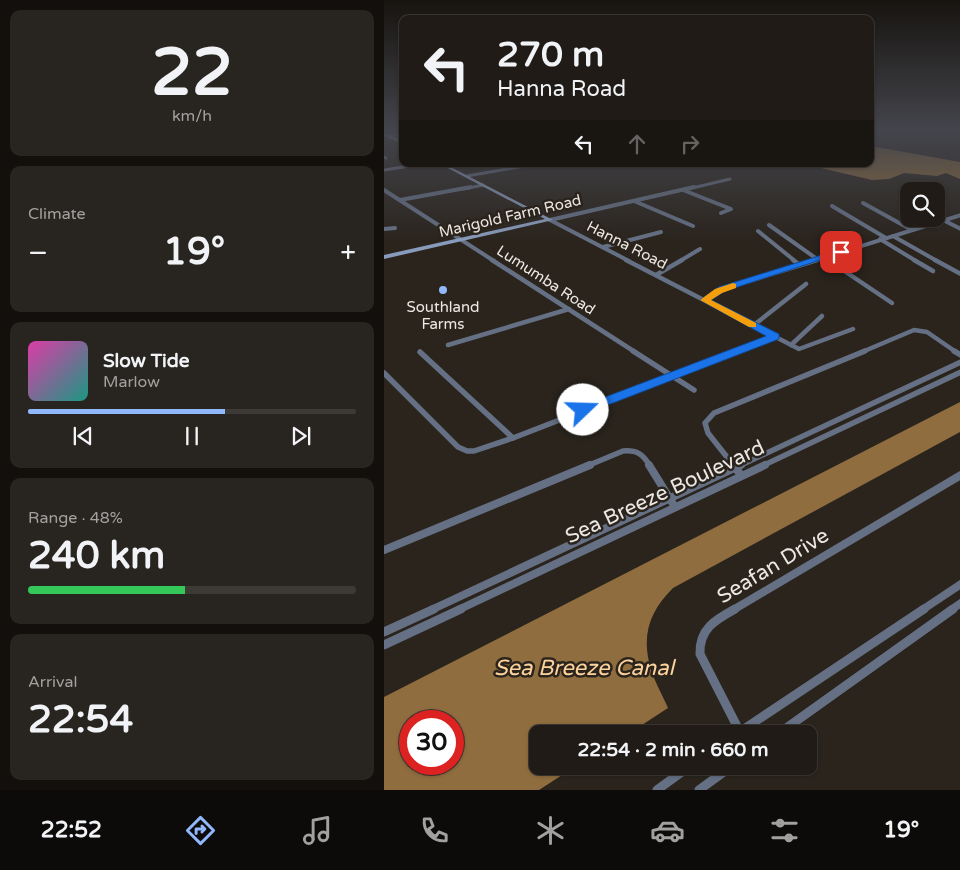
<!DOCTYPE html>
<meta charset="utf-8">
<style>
body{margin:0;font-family:"Varela Round",sans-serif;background:#28241f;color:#f1f3f6;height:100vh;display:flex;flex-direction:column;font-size:19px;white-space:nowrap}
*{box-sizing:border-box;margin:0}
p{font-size:16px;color:#a2a1a1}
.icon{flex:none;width:28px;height:28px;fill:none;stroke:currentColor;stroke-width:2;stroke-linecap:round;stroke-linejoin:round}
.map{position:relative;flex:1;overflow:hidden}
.side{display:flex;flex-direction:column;gap:10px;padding:10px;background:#120f0c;width:384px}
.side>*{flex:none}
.guide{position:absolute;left:15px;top:15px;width:475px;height:152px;border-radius:10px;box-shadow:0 1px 4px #0004,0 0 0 1px #3d3935;background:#201b16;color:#f1f3f6;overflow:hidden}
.fabs{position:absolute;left:516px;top:182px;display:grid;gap:10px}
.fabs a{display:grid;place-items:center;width:45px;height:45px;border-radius:10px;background:#201b16;box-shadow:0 1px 4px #0004,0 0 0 1px #3d3935;font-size:25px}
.speed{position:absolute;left:15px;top:710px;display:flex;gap:10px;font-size:25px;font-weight:700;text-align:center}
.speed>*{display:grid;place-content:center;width:65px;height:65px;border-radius:50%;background:#201b16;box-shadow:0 1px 4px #0004,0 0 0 1px #3d3935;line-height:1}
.speed .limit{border:8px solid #d22;background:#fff;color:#111}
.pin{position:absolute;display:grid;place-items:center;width:42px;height:42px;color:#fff;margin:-21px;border-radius:10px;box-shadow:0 2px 8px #0006}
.me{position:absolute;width:55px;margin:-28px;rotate:69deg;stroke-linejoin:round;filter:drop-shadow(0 0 4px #0008)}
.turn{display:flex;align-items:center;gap:18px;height:105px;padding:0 15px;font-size:22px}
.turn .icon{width:65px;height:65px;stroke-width:2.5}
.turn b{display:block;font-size:35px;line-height:42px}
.lanes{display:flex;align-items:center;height:48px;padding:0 15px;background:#0003;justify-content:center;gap:25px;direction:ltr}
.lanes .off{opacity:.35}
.big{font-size:38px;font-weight:700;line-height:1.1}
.side .widget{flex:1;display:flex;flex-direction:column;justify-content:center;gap:8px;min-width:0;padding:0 18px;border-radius:10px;background:#28241f}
.side .dial{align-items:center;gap:0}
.dial b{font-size:65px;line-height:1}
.song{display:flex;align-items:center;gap:15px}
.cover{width:60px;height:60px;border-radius:8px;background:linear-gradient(135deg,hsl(320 70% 55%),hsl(170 70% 35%))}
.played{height:5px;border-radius:2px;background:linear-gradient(90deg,#91b8fd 60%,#3d3935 60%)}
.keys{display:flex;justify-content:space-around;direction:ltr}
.heat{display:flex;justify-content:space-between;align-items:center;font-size:28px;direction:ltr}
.charge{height:8px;border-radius:4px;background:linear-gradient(90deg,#34c759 48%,#3d3935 0)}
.trip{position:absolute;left:145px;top:725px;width:288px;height:50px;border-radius:10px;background:#201b16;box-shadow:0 1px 4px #0004,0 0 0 1px #3d3935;font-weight:700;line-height:50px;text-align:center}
.dock{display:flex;height:80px;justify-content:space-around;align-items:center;background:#0d0b09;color:#a2a1a1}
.dock .icon{width:35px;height:35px}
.dock .selected{color:#91b8fd}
.dock b{font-size:22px;color:#f1f3f6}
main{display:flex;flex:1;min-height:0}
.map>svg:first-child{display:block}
.water{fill:#8f6d3f;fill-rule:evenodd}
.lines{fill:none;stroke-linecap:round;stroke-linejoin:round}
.street-far5{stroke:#657084;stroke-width:3}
.street-far4{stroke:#657084;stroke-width:4}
.street-far3{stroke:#657084;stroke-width:4.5}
.street-far2{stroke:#657084;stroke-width:5.5}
.street-far1{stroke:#657084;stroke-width:8}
.street{stroke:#657084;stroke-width:9}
.secondary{fill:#899bbb;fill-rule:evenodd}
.route{fill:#1a73e8;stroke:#114b97}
.slow{fill:#f59e0b}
.poi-dot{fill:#91b8fd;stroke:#2a241d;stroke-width:2}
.labels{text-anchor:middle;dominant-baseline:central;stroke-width:5;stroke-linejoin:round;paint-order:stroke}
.far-street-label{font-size:15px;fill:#ebe7e2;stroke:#2a241d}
.far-poi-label{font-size:15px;fill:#ebe7e2;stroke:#2a241d}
.near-street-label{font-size:21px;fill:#ebe7e2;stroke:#2a241d}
.near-water-label{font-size:22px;font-style:italic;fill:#fdd29c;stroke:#2a241d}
</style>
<main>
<section class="side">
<div class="widget dial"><b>22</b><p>km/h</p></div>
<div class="widget"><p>Climate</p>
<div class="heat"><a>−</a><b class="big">19°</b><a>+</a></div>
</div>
<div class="widget">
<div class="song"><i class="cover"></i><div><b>Slow Tide</b><p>Marlow</p></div></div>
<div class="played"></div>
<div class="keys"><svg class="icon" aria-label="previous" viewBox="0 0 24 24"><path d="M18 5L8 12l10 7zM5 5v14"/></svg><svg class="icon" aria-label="pause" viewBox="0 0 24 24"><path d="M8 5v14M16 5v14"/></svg><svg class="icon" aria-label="next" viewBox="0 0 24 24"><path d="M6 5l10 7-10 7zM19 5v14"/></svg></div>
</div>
<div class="widget"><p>Range · 48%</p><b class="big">240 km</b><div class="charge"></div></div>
<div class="widget"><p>Arrival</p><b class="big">22:54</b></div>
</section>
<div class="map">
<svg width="577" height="790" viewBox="0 0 577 790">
<rect width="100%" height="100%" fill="#2a241d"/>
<g class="water">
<path d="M492,147l84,15v17l-14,-6 -9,3 -33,-3 -15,6 -17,1 -68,-16h66v-16z"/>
<path d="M576,402v30l-287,156c-21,21 -31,43 -24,74 3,15 13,32 19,46l-40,26h-90v32h38l-37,24h-155v-93zM69,721v43h-43v-43z"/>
</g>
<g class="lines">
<g class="street-far5">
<path d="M5,136l14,-2"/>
<path d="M0,157l2,1"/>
<path d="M0,170l39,-6"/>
<path d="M83,176l69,-12"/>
<path d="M80,189l19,-4"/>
<path d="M304,189l42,-10"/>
</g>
<g class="street-far4">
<path d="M0,190l110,71"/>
<path d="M299,190l48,19 -10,4"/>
<path d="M16,200l71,-13"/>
<path d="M250,201l59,25"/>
<path d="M479,203l49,27"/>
<path d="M448,206l54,32"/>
<path d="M166,220l79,41"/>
<path d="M166,220l144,-33"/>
<path d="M559,220l18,9"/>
<path d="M385,225l48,34"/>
<path d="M0,229l11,-1"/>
<path d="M374,231l37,30"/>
<path d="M509,236l44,25"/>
<path d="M496,239l36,22"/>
<path d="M219,247l58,-15"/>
<path d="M440,257l6,4"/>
<path d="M296,261l20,-12"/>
<path d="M429,261l148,-46"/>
</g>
<g class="street-far3">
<path d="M108,260l143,92"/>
<path d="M242,260l173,89 54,-20"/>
<path d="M409,260l7,5"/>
<path d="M444,260l64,43"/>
<path d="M530,260l19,11"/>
<path d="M551,260l26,14"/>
<path d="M272,275l26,-15"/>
<path d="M321,300l21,-12 91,-28"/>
<path d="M370,325l52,-41"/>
<path d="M64,345l121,-36"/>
<path d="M407,345l31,-29"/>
<path d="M350,352l41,-16"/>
<path d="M478,352l52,-22 13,2 29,20"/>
</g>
<g class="street-far2">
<path d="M249,351l61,39"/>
<path d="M570,351l7,4"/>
<path d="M36,352l93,86"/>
<path d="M0,373l74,74 9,4h7l39,-13 225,-87"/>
<path d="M203,466l36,-15c14,-1 20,3 27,15"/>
<path d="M350,466l-26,-33 -3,-10 9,-10 151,-62"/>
<path d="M355,466l222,-104"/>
<path d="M378,466l199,-94"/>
</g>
<g class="street-far1">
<path d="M265,465l26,42"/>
<path d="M349,465l8,10"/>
<path d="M0,550l206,-85"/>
<path d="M47,610l310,-145"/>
<path d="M74,610l307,-145"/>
<path d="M349,610l228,-135"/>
<path d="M538,610l39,-26"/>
<path d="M567,610l10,-7"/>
</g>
<g class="street">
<path d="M351,609c-20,11 -36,20 -35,45l41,80"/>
<path d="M0,632l50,-23"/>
<path d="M0,645l77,-36"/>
<path d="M354,733l186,-124"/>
<path d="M394,734l175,-125"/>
<path d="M273,790l33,-24"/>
<path d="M315,790l33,-24"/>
</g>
<g class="secondary">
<path d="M0,133l19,8v3l-19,-8z"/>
<path d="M56,164h5l108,56 -169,39v-4l161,-36z"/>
</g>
</g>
<linearGradient id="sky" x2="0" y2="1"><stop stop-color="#171410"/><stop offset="0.54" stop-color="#44454c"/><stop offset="1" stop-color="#44454c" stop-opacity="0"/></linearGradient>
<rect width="577" height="241" fill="url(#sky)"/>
<path class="route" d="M454,250l7,2 -120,39 -14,9 68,34v5l-192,74h-8l-2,-3 2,-3 187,-71 -66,-36 19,-13z"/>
<path class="slow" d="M349,283l3,1v4l-14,5 -11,7 45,23v4h-7l-49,-27 15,-11z"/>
<circle class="poi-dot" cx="59" cy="290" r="5"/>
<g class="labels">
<g class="far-street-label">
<text transform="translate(126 216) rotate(-13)">Marigold Farm Road</text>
<text transform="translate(243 245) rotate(27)">Hanna Road</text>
<text transform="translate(162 280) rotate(33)">Lumumba Road</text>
</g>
<g class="far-poi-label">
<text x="59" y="307">Southland<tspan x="59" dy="17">Farms</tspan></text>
</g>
<g class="near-street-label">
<text transform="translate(281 492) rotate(-25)">Sea Breeze Boulevard</text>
<text transform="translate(389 566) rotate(-31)">Seafan Drive</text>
</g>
<g class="near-water-label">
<text x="200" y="668">Sea Breeze Canal</text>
</g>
</g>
</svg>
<div class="fabs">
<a><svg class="icon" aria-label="search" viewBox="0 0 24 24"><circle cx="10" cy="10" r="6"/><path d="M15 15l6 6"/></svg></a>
</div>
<div class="speed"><div class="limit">30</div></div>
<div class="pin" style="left:457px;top:252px;background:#d93025"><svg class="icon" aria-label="arrive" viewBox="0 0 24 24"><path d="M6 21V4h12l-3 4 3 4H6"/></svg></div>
<svg class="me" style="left:199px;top:410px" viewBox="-20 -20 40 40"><circle r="19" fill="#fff"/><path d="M0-13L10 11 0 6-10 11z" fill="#1a73e8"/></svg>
<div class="trip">22:54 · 2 min · 660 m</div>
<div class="guide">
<div class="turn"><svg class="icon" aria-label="left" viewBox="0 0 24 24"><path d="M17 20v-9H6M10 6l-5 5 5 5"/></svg><div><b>270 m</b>Hanna Road</div></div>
<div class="lanes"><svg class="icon" aria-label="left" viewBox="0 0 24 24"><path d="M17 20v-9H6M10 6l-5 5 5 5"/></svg><svg class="icon off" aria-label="ahead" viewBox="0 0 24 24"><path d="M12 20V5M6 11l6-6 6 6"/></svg><svg class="icon off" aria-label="right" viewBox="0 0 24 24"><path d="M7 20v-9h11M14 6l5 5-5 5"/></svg></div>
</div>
</div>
</main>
<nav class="dock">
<b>22:52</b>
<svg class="icon selected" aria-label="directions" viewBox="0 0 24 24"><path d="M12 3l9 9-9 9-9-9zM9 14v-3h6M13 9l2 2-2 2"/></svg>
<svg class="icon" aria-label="music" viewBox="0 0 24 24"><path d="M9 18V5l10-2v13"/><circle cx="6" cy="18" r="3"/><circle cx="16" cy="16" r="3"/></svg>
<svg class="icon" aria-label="phone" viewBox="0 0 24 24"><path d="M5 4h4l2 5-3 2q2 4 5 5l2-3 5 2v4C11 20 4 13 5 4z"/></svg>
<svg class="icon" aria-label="climate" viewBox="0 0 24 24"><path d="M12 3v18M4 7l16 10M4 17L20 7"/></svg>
<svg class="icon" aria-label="car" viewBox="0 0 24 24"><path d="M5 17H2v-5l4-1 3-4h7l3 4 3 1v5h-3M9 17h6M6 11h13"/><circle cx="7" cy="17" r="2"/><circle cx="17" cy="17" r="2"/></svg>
<svg class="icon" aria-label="filters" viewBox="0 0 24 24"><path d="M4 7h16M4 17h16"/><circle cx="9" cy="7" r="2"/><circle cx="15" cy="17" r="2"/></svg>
<b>19°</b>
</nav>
